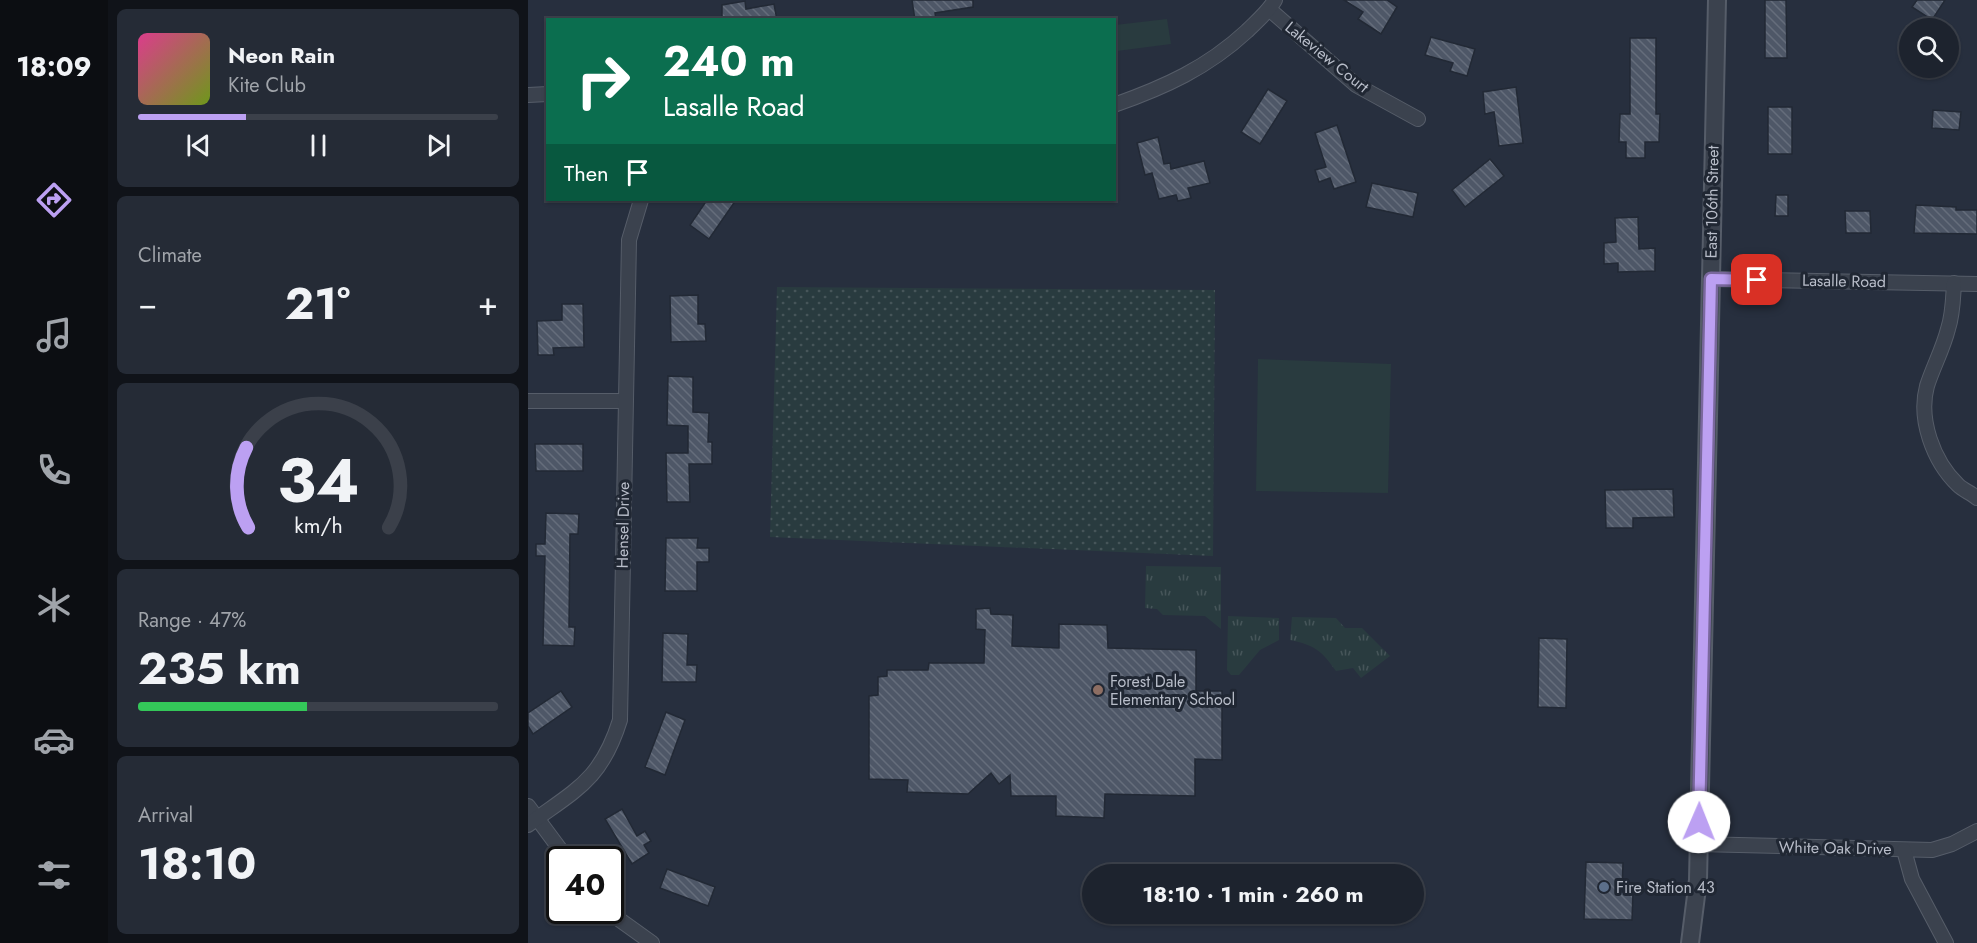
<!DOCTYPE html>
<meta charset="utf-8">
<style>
body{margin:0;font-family:Jost,sans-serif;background:#252b36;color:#f1f3f6;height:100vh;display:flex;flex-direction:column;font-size:22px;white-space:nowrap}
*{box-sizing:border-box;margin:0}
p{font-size:20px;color:#a0a4aa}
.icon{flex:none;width:33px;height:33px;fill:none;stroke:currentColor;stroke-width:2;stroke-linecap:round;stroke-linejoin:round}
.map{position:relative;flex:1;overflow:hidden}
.details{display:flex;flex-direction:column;gap:9px;padding:9px;background:#101319;width:420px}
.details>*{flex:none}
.hud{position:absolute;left:18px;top:18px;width:570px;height:183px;border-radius:0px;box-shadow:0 2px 4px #0004,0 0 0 2px #3b404a;background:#0b6e4f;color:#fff;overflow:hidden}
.buttons{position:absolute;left:1371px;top:18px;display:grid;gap:12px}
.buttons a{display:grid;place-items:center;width:60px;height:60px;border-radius:50%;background:#1d232e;box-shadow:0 2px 4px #0004,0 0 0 2px #3b404a;font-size:30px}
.speed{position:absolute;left:18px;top:846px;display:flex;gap:12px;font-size:30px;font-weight:700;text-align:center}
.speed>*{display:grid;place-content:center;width:78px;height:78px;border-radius:50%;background:#1d232e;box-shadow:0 2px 4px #0004,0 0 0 2px #3b404a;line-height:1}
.speed .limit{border:3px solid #111;border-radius:9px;background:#fff;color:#111}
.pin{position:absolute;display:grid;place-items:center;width:51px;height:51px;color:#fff;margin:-26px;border-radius:12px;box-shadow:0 3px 9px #0006}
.me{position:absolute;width:66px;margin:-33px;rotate:1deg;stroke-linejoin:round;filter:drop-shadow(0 0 4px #0008)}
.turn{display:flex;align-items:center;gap:21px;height:126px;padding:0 18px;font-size:27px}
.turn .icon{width:78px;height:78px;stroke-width:2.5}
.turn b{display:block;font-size:42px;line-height:51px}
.then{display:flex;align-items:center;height:57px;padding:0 18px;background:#0003;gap:12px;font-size:22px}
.big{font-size:45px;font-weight:700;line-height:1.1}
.details .widget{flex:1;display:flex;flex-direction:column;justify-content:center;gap:9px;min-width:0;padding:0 21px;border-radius:9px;background:#252b36}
.details .dial{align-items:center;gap:0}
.dial svg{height:156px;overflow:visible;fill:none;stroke:#3b404a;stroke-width:7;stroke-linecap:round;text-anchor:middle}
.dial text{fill:#f1f3f6;stroke:none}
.song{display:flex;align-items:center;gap:18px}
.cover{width:72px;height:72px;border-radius:9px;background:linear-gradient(135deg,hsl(330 70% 55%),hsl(80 70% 35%))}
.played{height:6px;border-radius:3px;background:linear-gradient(90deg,#bca0f2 30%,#3b404a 30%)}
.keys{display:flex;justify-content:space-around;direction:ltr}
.heat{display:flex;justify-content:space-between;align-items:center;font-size:33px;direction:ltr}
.charge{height:9px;border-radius:4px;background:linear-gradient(90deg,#34c759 47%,#3b404a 0)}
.trip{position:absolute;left:554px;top:864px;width:342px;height:60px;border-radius:30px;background:#1d232e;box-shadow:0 2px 4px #0004,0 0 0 2px #3b404a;font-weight:700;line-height:60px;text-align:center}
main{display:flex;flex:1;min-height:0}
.tab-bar{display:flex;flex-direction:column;width:108px;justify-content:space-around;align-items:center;background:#0c0e12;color:#a0a4aa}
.tab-bar .icon{width:42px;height:42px}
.tab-bar .active{color:#bca0f2}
.tab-bar b{font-size:27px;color:#f1f3f6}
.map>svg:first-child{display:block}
.grass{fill:url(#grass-dots)}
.park{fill:url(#park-tufts)}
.pitch{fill:#293b3f}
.building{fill:url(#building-back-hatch);stroke:#222935;stroke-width:1.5}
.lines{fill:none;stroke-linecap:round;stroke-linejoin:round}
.minor-casing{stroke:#565d69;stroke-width:16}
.tertiary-casing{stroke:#565d69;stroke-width:20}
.minor{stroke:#3b424e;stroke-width:14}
.tertiary{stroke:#3b424e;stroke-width:16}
.route-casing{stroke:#7a689d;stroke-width:15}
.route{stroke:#bca0f2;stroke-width:10}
.education-dot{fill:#8d6e63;stroke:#202733;stroke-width:2}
.service-dot{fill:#5c6f8a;stroke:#202733;stroke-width:2}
.labels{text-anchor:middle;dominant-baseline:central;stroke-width:6;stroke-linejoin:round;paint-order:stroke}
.street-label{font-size:16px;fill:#b8bdc9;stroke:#202733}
.poi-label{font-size:16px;fill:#b8bdc9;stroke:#202733;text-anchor:start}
</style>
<main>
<nav class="tab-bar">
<b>18:09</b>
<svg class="icon active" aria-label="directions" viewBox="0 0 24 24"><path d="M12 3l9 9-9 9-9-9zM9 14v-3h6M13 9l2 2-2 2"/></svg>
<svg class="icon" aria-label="music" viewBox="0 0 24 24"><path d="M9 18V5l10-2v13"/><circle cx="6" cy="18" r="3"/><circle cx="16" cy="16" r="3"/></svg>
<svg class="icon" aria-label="phone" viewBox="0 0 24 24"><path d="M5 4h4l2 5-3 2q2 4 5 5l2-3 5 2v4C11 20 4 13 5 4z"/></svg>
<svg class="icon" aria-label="climate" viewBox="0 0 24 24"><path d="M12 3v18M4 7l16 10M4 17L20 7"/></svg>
<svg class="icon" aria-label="car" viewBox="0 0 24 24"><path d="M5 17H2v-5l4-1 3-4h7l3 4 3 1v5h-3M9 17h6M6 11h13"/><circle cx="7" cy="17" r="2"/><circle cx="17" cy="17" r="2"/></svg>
<svg class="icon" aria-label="filters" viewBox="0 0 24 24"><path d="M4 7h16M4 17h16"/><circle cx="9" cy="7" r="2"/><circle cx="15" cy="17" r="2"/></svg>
</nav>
<section class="details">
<div class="widget">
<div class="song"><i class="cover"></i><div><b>Neon Rain</b><p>Kite Club</p></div></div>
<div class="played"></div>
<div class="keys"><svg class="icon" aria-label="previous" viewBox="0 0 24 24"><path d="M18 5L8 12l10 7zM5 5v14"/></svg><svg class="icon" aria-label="pause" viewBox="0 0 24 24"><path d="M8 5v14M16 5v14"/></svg><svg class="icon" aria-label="next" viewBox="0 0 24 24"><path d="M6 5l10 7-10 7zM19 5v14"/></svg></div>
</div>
<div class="widget"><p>Climate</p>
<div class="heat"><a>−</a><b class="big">21°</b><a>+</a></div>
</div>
<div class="widget dial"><svg viewBox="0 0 100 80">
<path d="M14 69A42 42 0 1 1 86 69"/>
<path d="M14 69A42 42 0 0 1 13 28" stroke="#bca0f2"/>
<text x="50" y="56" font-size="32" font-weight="700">34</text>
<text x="50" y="72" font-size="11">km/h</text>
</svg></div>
<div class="widget"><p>Range · 47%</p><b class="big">235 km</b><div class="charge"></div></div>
<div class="widget"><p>Arrival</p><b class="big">18:10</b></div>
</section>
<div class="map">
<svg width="1449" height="943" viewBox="0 0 1449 943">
<defs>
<pattern id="grass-dots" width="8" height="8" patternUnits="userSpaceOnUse" patternTransform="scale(1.5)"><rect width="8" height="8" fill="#293b3f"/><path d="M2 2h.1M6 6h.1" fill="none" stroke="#465559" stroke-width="1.8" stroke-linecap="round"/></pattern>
<pattern id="park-tufts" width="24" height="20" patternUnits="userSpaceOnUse" patternTransform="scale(1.5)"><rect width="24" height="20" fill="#293b3f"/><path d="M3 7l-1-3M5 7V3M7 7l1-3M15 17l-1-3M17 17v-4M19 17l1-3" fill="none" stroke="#465559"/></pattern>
<pattern id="building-back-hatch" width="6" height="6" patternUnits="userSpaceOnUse" patternTransform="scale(1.5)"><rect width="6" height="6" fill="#4e5767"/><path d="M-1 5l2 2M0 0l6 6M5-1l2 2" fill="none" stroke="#656d7b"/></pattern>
</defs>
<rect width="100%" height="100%" fill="#272f3e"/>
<path class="grass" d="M249,287l438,3 -2,266 -443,-19z"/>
<g class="park">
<path d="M618,566l75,1v62l-16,-13 -42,-1 -6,-6 -12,-1z"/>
<path d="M700,616l51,2v22l-19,10 -21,25h-8l-4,-5z"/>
<path d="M764,617l44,1 9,10h17l28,28 -29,22 -8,-10 -17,3c-14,-20 -21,-26 -46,-31z"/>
</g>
<g class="pitch">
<path d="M639,19l4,25 -54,7 -2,-26z"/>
<path d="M730,359l133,5 -3,129 -132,-2z"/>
</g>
<g class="building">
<path d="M384,0h61v7l-38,6 1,7h-21z"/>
<path d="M816,0h43l10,7 -16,27 -23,-15 5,-7z"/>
<path d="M1237,0h21l1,58h-22z"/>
<path d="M1389,0h28l-13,20 -20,-13z"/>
<path d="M217,1l1,8 28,-5 3,16h-55v-15z"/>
<path d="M903,37l44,12 -8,27 -17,-5 3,-8 -28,-8z"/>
<path d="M1102,38h26v76h4l-1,28h-14v16h-19v-16h-7l1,-28h10z"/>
<path d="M988,87l7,56 -24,3 -5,-34 -9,2 -2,-22z"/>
<path d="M740,89l19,12 -27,43 -19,-12z"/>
<rect x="1240" y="107" width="24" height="47"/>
<path d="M1405,110l28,2 -2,18 -27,-2z"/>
<path d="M809,125l19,57 -22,7 -4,-11 -11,4 -4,-12 11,-3 -11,-34z"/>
<path d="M630,137l6,27 6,-1 1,6 33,-8 6,22 -22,5 3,10 -13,3 -2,-6 -17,4 -7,-26 -7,2 -8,-32z"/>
<path d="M962,159l14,17 -39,31 -13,-17z"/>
<path d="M844,183l46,10 -5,24 -47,-10z"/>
<path d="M1248,195h12v21h-13z"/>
<path d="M179,200h29l-27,39 -19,-14z"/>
<path d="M1388,205l40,2v3h21v24l-63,-1z"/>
<path d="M1317,211h25l1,22h-25z"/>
<path d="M1110,217l1,32 16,-1v23l-37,1v-9l-14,1v-21l12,-1 -1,-24z"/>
<path d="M170,295v29h7l1,17 -35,1 -1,-46z"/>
<path d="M34,304h21l1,43 -31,1 1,7h-16l-1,-34 25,-1z"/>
<path d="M140,376l25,1v35l16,1 -1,29h4v22h-23l1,38h-23l-1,-49h22v-27l-21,-1z"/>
<path d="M7,444h48v27h-47z"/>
<path d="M1145,489l1,28 -41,1v10h-27l-1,-38z"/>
<path d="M18,513l33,1 -1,20h-8l-1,93h6l-1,19 -31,-1 2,-89h-9v-12h9z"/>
<path d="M138,538h32l-1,10h12v14h-12v29h-32z"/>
<path d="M462,608l1,6 22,1 -1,31 47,2v-24l48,1 1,23 88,2v41h26v69l-27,-1v37l-90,-2 -1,24 -48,-2v-20h-45l-1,-21 -11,9 -8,-11 -23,21 -61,-2 1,-12 -39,-1v-83l9,-1v-18l9,-1v-6h41l1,-7h55l1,-33 -9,-1v-20z"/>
<path d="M135,633l25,1 -1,31h10l-1,17h-34z"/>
<path d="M1011,638l28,1 -1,69 -28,-1z"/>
<path d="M33,691l11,16 -39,27 -5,-8v-13z"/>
<path d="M138,712l19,8 -20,55 -20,-8z"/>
<path d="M94,809l15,27 8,-5 6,10 -7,4 5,8 -17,11 -27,-45z"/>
<path d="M1058,862l37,1 -1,29h11l-1,28 -48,-1z"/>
<path d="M139,869l48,18 -7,19 -48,-18z"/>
</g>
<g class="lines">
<g class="minor-casing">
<g id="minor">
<path d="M741,9l87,76 62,34"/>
<path d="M0,95l20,-1"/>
<path d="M586,105c51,-18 93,-37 133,-74 10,-10 21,-19 28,-31"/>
<path d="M1183,279l266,5"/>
<path d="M1426,283c-1,16 -1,31 -6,46 -5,20 -15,38 -21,57 -9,33 6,75 31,99 5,5 13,8 19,13"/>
<path d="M0,401h97"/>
<path d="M0,806l40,54"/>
<path d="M0,825c47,-35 73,-44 92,-105l9,-480 12,-40"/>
<path d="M1170,844l234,6 20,-6 25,-13"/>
<path d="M1376,850l8,29 34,64"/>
<path d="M78,910l46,33"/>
</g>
</g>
<g class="tertiary-casing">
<path id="tertiary" d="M1162,943l8,-63 19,-880"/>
</g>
<use href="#minor" class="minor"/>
<use href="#tertiary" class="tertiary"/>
</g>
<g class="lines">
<g class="route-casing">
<path id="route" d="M1171,822l12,-543 46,1"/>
</g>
<use href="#route" class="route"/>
</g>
<circle class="education-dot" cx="570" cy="690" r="6"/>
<circle class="service-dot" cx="1076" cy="887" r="6"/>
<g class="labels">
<g class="street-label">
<text transform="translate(799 57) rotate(39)">Lakeview Court</text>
<text transform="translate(1184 202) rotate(-89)">East 106th Street</text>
<text transform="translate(1316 281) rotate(1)">Lasalle Road</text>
<text transform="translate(95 525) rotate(-89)">Hensel Drive</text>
<text transform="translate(1307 848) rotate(1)">White Oak Drive</text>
</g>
<g class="poi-label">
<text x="582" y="681">Forest Dale<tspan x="582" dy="18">Elementary School</tspan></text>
<text x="1088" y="887">Fire Station 43</text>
</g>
</g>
</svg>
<div class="buttons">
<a><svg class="icon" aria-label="search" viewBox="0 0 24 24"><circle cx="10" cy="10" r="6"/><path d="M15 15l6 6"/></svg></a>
</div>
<div class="speed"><div class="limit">40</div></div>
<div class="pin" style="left:1229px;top:280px;background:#d93025"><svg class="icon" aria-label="arrive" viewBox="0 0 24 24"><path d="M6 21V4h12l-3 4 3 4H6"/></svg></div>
<svg class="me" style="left:1171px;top:822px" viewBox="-20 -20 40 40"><circle r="19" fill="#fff"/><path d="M0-13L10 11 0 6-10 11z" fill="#bca0f2"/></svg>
<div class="trip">18:10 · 1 min · 260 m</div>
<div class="hud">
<div class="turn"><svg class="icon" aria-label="right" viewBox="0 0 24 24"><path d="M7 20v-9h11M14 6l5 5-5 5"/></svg><div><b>240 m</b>Lasalle Road</div></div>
<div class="then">Then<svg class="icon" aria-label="arrive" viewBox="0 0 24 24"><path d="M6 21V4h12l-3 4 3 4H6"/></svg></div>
</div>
</div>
</main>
